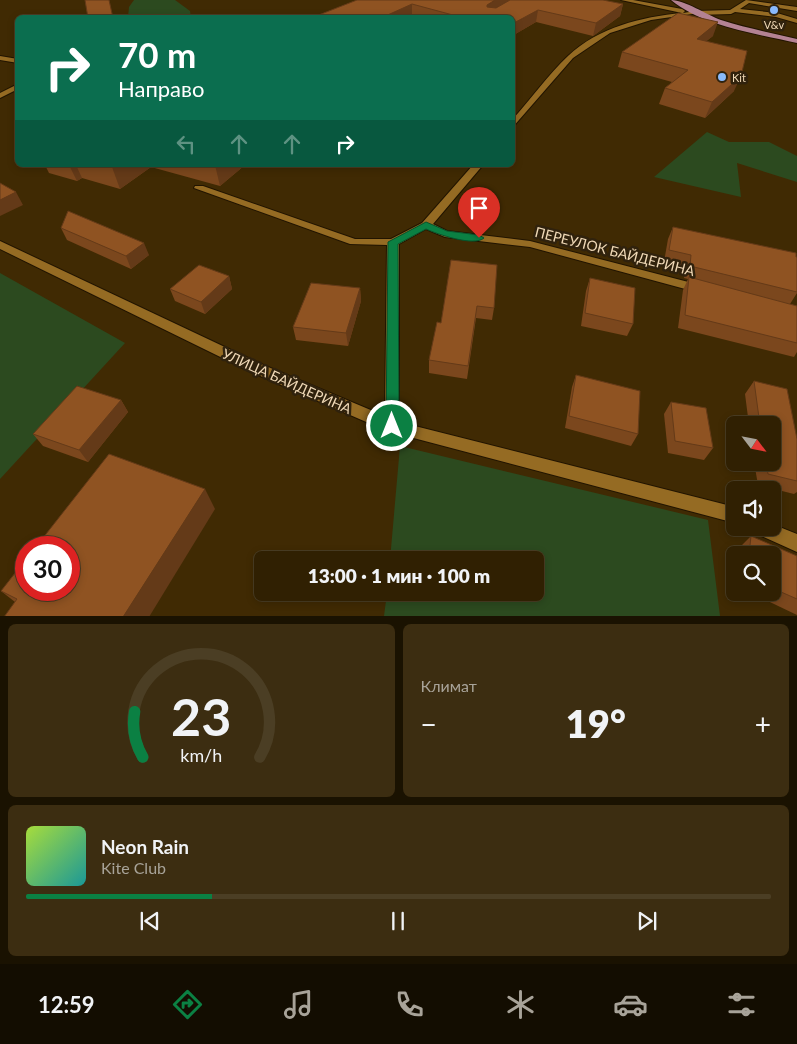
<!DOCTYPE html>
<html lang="ru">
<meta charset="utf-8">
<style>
body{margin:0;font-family:Lato,sans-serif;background:#3c2d11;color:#f1f3f6;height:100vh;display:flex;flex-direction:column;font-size:19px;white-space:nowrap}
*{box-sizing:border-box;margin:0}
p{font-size:16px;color:#a8a399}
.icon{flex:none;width:28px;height:28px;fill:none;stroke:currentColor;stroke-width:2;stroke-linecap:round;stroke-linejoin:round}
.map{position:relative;height:616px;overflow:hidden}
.side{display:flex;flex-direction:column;gap:8px;padding:8px;background:#1a1201;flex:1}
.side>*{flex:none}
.top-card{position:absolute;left:15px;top:15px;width:500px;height:152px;border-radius:8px;box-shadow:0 2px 8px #0003,0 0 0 1px #4b3e24;background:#0b6e4f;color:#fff;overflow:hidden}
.needle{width:32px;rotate:122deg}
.tools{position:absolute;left:726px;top:416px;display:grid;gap:10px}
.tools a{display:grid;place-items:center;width:55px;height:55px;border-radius:8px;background:#302002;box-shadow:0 2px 8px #0003,0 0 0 1px #4b3e24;font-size:25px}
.speed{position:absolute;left:15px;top:536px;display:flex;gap:10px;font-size:25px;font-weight:700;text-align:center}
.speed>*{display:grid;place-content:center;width:65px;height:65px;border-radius:50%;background:#302002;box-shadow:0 2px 8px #0003,0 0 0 1px #4b3e24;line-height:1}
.speed .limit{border:8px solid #d22;background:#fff;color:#111}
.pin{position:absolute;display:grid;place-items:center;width:42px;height:42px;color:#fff;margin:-51px -21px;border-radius:50% 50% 50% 0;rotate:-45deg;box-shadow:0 0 5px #0007}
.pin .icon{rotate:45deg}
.me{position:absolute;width:55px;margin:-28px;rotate:0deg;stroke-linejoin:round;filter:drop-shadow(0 0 4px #0008)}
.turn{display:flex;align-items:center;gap:18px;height:105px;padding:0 20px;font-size:22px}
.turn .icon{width:65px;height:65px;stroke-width:2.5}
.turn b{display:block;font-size:35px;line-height:42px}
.lanes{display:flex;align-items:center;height:48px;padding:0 20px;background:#0003;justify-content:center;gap:25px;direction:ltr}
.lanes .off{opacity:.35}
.big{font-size:38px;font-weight:800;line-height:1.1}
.side .card{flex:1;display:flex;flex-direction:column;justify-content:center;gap:8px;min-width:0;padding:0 18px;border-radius:8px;background:#3c2d11}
.side .dial{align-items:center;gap:0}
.dial svg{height:130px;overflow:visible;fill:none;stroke:#4b3e24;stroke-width:7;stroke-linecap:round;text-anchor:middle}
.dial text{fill:#f1f3f6;stroke:none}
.song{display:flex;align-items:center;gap:15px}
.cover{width:60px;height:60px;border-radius:8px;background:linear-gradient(135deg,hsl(80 70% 55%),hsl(180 70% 35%))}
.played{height:5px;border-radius:2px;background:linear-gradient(90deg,#0b8043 25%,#4b3e24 25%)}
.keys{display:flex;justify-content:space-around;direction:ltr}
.heat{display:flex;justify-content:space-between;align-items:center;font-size:28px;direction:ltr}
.side .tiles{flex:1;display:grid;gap:8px;grid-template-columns:1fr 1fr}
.card:last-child{grid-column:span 2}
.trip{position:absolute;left:254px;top:551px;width:290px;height:50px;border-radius:8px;background:#302002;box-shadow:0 2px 8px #0003,0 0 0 1px #4b3e24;font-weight:800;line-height:50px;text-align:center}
.dock{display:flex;height:80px;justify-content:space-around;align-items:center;background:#130d01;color:#a8a399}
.dock .icon{width:35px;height:35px}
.dock .on{color:#0b8043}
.dock b{font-size:22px;color:#f1f3f6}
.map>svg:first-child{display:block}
.green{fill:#2c4a1f}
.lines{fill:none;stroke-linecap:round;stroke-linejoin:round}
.service-casing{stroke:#211401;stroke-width:2}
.minor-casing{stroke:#211401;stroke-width:2}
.primary-casing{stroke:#211401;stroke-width:2}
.service{fill:#956b23;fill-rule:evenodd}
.minor{fill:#956b23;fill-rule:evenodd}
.primary{fill:#b48293;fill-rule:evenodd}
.wall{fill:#7b471d}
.shaded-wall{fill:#643a18}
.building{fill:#8f5322;stroke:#643a18}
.route{fill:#0b8043;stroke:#07532c}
.poi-dot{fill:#8abafc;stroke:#30220d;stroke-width:2}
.labels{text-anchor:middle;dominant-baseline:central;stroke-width:5;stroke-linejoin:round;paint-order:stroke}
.far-poi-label{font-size:11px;fill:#efd8b6;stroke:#30220d}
.street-label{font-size:14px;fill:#efd8b6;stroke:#30220d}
</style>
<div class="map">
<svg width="797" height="617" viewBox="0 0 797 617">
<rect width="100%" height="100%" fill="#402a03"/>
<g class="green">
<path d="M134,0h41l15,11 1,6h-63l1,-10z"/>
<path d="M707,132l22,10h40l28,14v26l-60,-19 4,34 -87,-20z"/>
<path d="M0,273l125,70 -125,136z"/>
<path d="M400,446l308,74 12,96h-336l3,-23 148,-1v-32h-145z"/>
</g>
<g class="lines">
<g class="service-casing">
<path id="service" d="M746,0l51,7v4l-48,-8 -9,6 37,4 20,6v4l-21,-6 -41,-5 -4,2 -35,1 -3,-2 3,-2 34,-1z"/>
</g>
<g class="minor-casing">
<g id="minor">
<path d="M621,0h12l49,9 3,2 -2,2 13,-2 3,2 -48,7 -41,13 -37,25 -61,70v-8c19,-21 36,-45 56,-64 31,-29 73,-39 114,-43z"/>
<path d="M0,56l18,3v4l-18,-3z"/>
<path d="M18,84v5l-18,9v-5z"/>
<path d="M473,165h10l-50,59 14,7 83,10 170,44 6,4 -6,4 -170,-46 -85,-10 -19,-8 -27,15v178l336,85v16l-348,-92 -136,-59 -251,-123v-8l261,123 124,52 2,-171 -37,-1 -156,-56 1,-2h8l152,53h36l31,-16z"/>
<path d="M772,524l25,10v18l-40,-18 -2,-6h17z"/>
</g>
</g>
<g class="primary-casing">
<path id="primary" d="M671,0c14,0 36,15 50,20 25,8 51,13 76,19v4c-39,-9 -95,-17 -126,-43z"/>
</g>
<use href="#service" class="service"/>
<use href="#minor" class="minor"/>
<use href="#primary" class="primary"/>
</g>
<g class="wall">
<path d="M357,0l266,4 -3,12 -27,20 -57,-14 -24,14v-18h-95l-5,-2 -3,2h-98z"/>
<path d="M713,36l-7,5 28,50 -29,27 -46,-14 6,-16 7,-6 -54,-15 4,-15z"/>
<path d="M45,165h200l-25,21 -69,-19 -31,22 -38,-11 -5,3 -28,-8z"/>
<path d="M673,227l124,30v36l-7,11 7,2v46l-3,5 -116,-29 5,-38 5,-11 -4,-1 1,-10 -21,-6 4,-23z"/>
<path d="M61,228l88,27 -18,14 -64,-29z"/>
<path d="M451,260l43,48 -2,12 -16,-2 -9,61 -38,-6v-13l12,-37z"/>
<path d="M229,276l3,13 -27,25 -30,-13 -5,-12z"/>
<path d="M590,278l43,46 -6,12 -46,-10 5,-35z"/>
<path d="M360,288l1,13 -13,45 -52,-6 -3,-13z"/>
<path d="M576,375l62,59 -7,12 -66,-18 7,-41z"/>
<path d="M754,381l43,58v53l-3,2 -36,-9 -4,-23h18v-37h-23l-4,-31z"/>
<path d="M121,400l7,12 -40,50 -45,-16 -10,-12z"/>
<path d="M671,402l42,46 -9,12 -36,-7 -4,-39z"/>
<path d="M215,509l-200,93 -14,-11z"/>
<path d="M751,536l46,20v59l-48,-23h23v-37h-33l1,-8z"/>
</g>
<g class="shaded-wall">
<path d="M495,0h19l-28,16 1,-11z"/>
<path d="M412,4v12l-3,2h-28z"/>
<path d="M623,4l-3,12 -27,20 3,-13z"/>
<path d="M538,10l-2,12 -24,14v-12z"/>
<path d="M718,22l-5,14 -21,17 5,-14z"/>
<path d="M741,76l-7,15 -29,27 7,-16z"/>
<path d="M69,165h7l6,13 -5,3z"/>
<path d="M115,165h35l1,2 -31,22 -8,-22z"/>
<path d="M215,165h30l-25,21z"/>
<path d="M16,192l7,13 -23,11v-16z"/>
<path d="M144,243l5,12 -18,14 -5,-13z"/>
<path d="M229,276l3,13 -27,25 -4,-12z"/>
<path d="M360,288l1,13 -13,45 -2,-13z"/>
<path d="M121,400l7,12 -40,50 -9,-12z"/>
<path d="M205,489l10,20 -66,108h-26z"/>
</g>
<g class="building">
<path d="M85,0h24l4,18h-25z"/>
<path d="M357,0h138l-8,5v2l9,1 14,-8h93l20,4 -27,19 -58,-13 -26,14v-6h-48l-52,-14 -31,14h-70z"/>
<path d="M678,13l40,9 -21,17 50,12 -6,25 -29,26 -47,-14 23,-18 -66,-18z"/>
<path d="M103,165h12l-3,2z"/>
<path d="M0,183l16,9 -16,8z"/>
<path d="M68,211l76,32 -18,13 -65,-28z"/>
<path d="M673,227l123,26v4h1v35l-107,-26 1,-11 -22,-5z"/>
<path d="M451,260l46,5 -3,43 -17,-2 -9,60 -39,-6 8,-38 4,1z"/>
<path d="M199,265l30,11 -28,26 -31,-13z"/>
<path d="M689,277l108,29v37l-112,-28z"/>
<path d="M590,278l45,10 -2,36 -48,-11z"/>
<path d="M311,283l49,5 -14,45 -53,-6z"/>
<path d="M576,375l64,16 -2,43 -69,-18z"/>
<path d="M754,381l33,8 10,50v42l-29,-7 -2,-12h6v-37h-12z"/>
<path d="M77,386l44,14 -42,50 -46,-16z"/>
<path d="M671,402l35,6 7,40 -38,-7z"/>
<path d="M109,454l96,35 -82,128h-119l13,-18 -16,-8 25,-32v31h43v-42h-34z"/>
<path d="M751,536l46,20v43l-25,-11v-33h-23z"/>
</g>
<path class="route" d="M426,222l21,9 32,4 5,3c-10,9 -47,-4 -58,-9l-28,15 1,182 -2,4h-9l-2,-4 2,-184z"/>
<g class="poi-dot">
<circle cx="774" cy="10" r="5"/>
<circle cx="722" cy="77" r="5"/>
</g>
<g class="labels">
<g class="far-poi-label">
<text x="774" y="24">V&amp;v</text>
<text x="732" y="77" text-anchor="start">Kit</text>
</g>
<g class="street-label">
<text transform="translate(615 251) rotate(14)">ПЕРЕУЛОК БАЙДЕРИНА</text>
<text transform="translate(287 381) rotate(24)">УЛИЦА БАЙДЕРИНА</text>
</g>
</g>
</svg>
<div class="tools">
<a><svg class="needle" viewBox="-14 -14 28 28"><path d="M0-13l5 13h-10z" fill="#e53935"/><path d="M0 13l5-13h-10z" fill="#a8a399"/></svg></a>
<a><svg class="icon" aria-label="sound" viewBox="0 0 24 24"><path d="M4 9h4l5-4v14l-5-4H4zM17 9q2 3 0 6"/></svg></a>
<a><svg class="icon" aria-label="search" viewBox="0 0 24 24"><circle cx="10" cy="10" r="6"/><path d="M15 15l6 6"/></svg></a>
</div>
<div class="speed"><div class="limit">30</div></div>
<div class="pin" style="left:479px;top:238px;background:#d93025"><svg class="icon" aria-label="arrive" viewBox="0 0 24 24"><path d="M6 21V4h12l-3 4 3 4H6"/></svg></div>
<svg class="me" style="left:392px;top:426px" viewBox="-20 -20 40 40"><circle r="17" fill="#0b8043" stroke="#fff" stroke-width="3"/><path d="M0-11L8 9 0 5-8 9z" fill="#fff"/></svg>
<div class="trip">13:00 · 1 мин · 100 m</div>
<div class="top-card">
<div class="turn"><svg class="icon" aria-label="right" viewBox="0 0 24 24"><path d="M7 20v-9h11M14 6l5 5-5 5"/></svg><div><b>70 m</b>Направо</div></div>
<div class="lanes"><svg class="icon off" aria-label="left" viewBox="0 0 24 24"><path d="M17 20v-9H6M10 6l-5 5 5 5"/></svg><svg class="icon off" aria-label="ahead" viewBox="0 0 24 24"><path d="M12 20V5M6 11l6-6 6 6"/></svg><svg class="icon off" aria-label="ahead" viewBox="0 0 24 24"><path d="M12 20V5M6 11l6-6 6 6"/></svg><svg class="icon" aria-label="right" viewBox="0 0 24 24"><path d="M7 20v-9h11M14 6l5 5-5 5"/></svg></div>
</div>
</div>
<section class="side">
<div class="tiles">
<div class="card dial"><svg viewBox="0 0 100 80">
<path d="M14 69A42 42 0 1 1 86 69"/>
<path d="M14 69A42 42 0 0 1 9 41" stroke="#0b8043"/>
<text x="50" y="56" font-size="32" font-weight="700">23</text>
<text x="50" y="72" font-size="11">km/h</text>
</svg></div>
<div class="card"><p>Климат</p>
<div class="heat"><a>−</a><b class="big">19°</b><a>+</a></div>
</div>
<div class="card">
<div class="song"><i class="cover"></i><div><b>Neon Rain</b><p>Kite Club</p></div></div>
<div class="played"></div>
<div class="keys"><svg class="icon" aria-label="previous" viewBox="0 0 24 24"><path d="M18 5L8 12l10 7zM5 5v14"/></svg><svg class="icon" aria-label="pause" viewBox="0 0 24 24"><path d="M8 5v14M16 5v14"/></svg><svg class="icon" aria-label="next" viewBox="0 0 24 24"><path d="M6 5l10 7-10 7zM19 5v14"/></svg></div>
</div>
</div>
</section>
<nav class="dock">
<b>12:59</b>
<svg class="icon on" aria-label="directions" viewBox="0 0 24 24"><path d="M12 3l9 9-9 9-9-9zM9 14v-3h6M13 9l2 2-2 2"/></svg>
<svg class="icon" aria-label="music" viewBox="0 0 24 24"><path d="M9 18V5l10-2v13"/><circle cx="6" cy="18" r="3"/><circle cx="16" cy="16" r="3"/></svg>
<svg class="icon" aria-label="phone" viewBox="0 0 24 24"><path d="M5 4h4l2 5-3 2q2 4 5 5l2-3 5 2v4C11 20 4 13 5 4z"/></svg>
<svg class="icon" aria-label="climate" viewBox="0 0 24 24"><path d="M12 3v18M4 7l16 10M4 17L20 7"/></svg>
<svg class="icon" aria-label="car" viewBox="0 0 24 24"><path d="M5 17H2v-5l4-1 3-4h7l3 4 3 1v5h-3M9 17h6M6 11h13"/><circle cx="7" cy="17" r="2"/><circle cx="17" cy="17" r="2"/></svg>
<svg class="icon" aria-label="filters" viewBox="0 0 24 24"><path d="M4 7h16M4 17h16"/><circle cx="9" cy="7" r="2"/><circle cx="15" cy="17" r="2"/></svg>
</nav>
